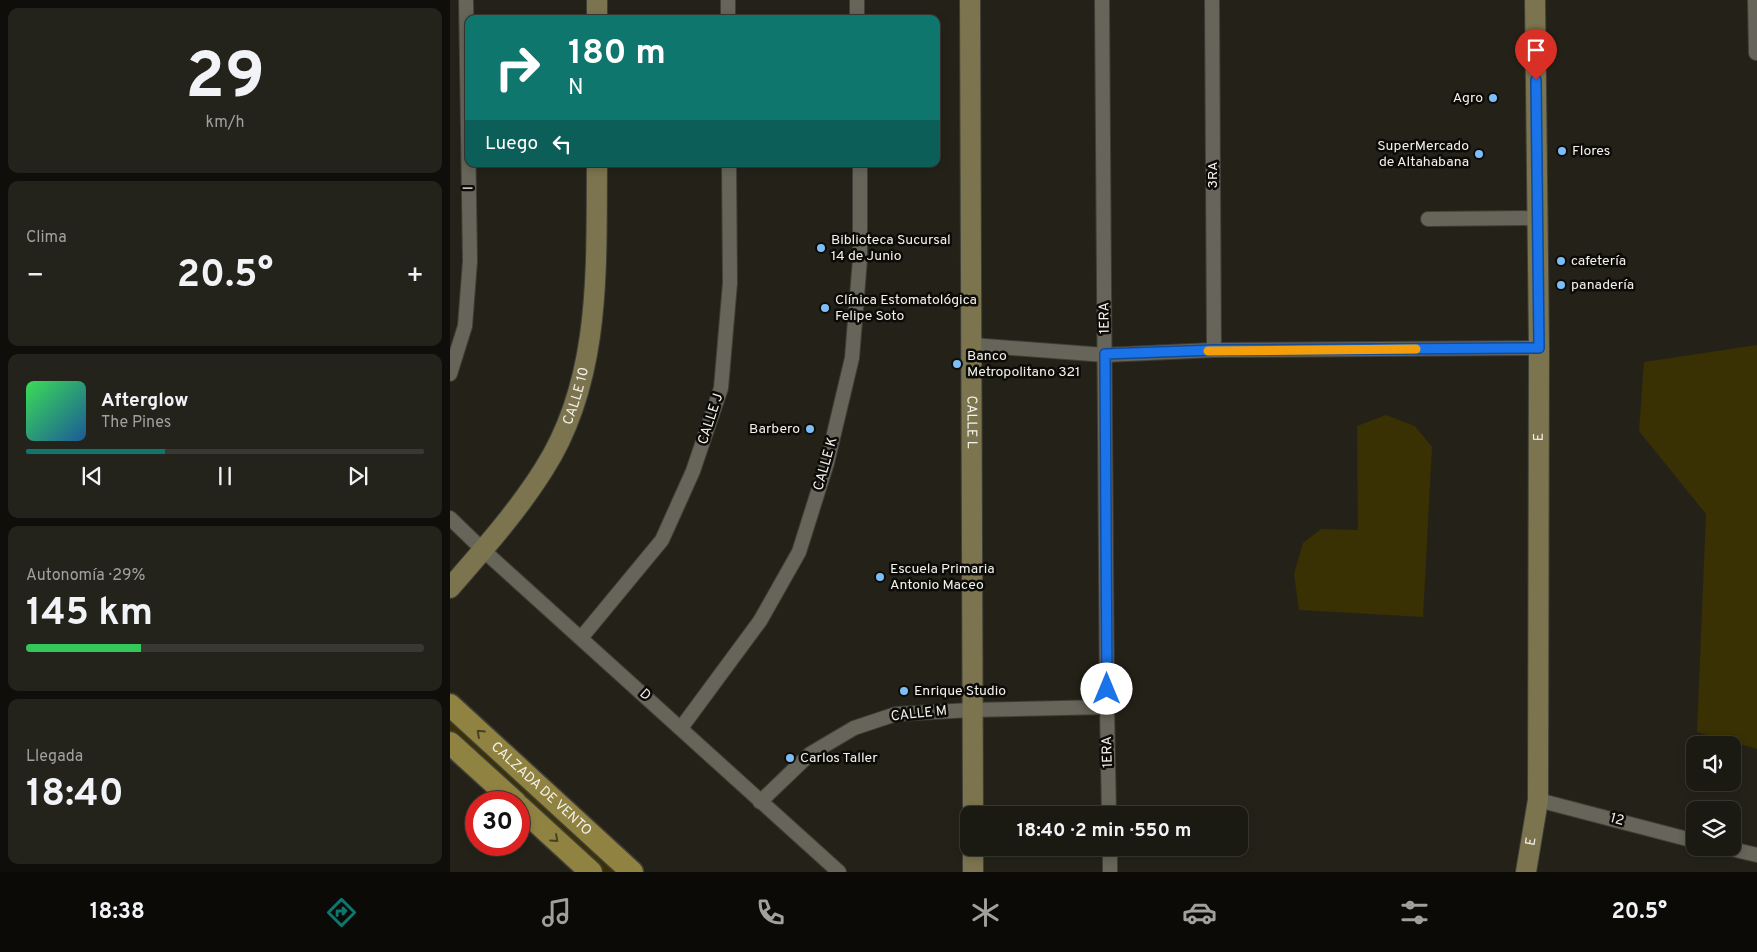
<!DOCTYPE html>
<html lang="es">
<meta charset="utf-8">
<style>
body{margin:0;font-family:Overpass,sans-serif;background:#24231b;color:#f1f3f6;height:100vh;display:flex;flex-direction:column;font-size:19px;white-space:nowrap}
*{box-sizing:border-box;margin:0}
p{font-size:16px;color:#a0a19f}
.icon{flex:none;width:28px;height:28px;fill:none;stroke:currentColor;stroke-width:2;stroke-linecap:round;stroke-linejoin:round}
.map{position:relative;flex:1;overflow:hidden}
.panel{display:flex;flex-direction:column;gap:8px;padding:8px;background:#0f0e0a;width:450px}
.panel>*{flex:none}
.banner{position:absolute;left:15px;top:15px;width:475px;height:152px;border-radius:10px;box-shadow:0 2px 8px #0003,0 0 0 1px #393832;background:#0f766e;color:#fff;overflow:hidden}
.fabs{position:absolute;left:1236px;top:736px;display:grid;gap:10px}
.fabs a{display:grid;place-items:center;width:55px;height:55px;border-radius:10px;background:#1b1a12;box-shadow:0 2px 8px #0003,0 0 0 1px #393832;font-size:25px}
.speed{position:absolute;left:15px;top:791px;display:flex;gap:10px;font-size:25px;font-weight:700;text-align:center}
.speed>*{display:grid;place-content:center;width:65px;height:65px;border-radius:50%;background:#1b1a12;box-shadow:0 2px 8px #0003,0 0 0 1px #393832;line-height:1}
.speed .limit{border:8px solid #d22;background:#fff;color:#111}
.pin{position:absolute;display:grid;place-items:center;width:42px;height:42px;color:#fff;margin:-51px -21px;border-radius:50% 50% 50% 0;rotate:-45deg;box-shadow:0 0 5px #0007}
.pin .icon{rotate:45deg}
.me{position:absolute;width:55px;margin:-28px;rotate:0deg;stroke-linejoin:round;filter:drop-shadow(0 0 4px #0008)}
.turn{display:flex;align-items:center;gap:18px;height:105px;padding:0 20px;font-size:22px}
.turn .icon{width:65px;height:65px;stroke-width:2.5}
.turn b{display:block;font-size:35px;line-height:42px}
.then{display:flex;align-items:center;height:48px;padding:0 20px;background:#0003;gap:10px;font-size:19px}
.big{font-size:38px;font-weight:700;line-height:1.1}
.panel .card{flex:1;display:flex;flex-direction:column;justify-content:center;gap:8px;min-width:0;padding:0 18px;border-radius:10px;background:#24231b}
.panel .dial{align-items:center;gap:0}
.dial b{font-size:65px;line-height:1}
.song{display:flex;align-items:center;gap:15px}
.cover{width:60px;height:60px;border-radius:8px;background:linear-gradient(135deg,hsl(130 70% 55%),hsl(210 70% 35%))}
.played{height:5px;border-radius:2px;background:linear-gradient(90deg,#0f766e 35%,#393832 35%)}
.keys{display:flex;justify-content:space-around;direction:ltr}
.heat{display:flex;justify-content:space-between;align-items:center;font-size:28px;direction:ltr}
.charge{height:8px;border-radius:4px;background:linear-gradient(90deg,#34c759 29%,#393832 0)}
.trip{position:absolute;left:510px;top:806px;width:288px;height:50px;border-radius:10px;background:#1b1a12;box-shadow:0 2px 8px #0003,0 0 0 1px #393832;font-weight:700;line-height:50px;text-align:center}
.dock{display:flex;height:80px;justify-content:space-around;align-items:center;background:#0b0a07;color:#a0a19f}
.dock .icon{width:35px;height:35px}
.dock .current{color:#0f766e}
.dock b{font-size:22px;color:#f1f3f6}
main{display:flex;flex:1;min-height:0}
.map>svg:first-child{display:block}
.green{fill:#393003}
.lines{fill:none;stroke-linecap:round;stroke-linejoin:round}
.street-casing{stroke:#403e37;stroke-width:16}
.secondary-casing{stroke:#403e37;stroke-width:22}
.primary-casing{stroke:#403e37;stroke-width:25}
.street{stroke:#67655a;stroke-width:14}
.secondary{stroke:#7b744e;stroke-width:20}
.primary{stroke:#908342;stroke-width:22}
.oneway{stroke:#474122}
.route-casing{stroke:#114b97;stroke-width:12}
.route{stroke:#1a73e8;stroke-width:9}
.slow{stroke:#f59e0b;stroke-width:9}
.poi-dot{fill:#7dbef9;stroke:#0c0b07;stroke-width:2}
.labels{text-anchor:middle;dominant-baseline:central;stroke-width:5;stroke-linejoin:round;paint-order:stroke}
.poi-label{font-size:14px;fill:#f3f1eb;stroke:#0c0b07;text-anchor:start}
.street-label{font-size:14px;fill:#f3f1eb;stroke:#0c0b07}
</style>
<main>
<section class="panel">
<div class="card dial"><b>29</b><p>km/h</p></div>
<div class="card"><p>Clima</p>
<div class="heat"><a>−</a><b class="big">20.5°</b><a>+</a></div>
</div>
<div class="card">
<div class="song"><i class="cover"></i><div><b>Afterglow</b><p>The Pines</p></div></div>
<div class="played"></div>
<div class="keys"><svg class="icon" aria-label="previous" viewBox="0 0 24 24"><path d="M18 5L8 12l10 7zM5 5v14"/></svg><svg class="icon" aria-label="pause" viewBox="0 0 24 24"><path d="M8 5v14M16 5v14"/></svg><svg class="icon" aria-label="next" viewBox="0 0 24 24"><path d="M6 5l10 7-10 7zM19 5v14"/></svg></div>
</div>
<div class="card"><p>Autonomía · 29%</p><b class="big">145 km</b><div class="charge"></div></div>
<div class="card"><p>Llegada</p><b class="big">18:40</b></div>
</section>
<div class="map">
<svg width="1307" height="872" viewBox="0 0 1307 872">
<rect width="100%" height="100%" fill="#242218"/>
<g class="green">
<path d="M1307,345v404l-60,-17 9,-218 -67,-83 5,-69z"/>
<path d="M936,415l29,11 17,21 -9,170 -124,-7 -5,-36 9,-31 18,-14 37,1 -1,-104z"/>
<path d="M0,716l176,156h-26l-150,-137z"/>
</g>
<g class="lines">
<g class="street-casing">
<g id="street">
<path d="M278,0v19"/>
<path d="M407,0v19"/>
<path d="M652,0l5,707 2,108"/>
<path d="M762,0l2,350"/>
<path d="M1305,0l1,53"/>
<path d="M978,219l110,-1"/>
<path d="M522,345l133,10 109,-5 325,-2"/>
<path d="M0,374l15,-48 5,-65 -4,-261"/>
<path d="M0,518l33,32 356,322"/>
<path d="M131,638l81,-98 31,-69 28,-83 9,-105 -1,-119"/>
<path d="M231,728l79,-107 39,-69 28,-89 25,-105 8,-99v-95"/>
<path d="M1088,800l157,41"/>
<path d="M310,802l50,-48 44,-26 42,-14 76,-4 135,-3"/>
<path d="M660,848v24"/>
<path d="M1277,848l30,7"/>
</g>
</g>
<g class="secondary-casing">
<g id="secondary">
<path id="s1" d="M520,0l3,815"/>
<path d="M147,19v-19"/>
<path id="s2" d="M0,588c33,-38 67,-76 94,-119 58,-91 52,-202 53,-305"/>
<path d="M523,848v24"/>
<path id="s3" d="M1076,872l12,-72 1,-452 -4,-348"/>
</g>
</g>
<g class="primary-casing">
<g id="primary">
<path id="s4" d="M0,705l182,167"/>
<path d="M0,743l65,59"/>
<path d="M69,806l72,66"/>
</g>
</g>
<use href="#street" class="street"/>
<use href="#secondary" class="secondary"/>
<use href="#primary" class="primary"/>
</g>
<defs><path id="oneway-chevron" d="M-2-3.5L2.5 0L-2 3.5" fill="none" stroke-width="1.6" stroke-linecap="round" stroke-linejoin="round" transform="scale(1.25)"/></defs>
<g class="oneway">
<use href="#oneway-chevron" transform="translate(30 733) rotate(-137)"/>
<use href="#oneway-chevron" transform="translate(105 839) rotate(42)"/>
</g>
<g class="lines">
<g class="route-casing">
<path id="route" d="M657,689l-2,-335 109,-4 325,-2 -3,-268"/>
</g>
<use href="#route" class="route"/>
<path class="slow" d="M758,351l208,-2"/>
</g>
<g class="poi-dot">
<circle cx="1043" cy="98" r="5"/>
<circle cx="1112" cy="151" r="5"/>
<circle cx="1029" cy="154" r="5"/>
<circle cx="371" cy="248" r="5"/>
<circle cx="1111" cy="261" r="5"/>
<circle cx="1111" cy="285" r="5"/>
<circle cx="375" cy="308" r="5"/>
<circle cx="507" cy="364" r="5"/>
<circle cx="360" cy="429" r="5"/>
<circle cx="430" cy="577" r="5"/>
<circle cx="454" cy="691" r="5"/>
<circle cx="340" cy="758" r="5"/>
</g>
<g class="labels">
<g class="poi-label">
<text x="1033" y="98" text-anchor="end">Agro</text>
<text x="1019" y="146" text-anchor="end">SuperMercado<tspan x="1019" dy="16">de Altahabana</tspan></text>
<text x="1122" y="151">Flores</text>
<text x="381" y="240">Biblioteca Sucursal<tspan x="381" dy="16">14 de Junio</tspan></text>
<text x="1121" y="261">cafetería</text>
<text x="1121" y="285">panadería</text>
<text x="385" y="300">Clínica Estomatológica<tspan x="385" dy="16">Felipe Soto</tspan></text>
<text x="517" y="356">Banco<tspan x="517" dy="16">Metropolitano 321</tspan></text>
<text x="350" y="429" text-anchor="end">Barbero</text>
<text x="440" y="569">Escuela Primaria<tspan x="440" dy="16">Antonio Maceo</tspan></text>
<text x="464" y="691">Enrique Studio</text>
<text x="350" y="758">Carlos Taller</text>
</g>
<g class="street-label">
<text transform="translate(763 175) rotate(-90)">3RA</text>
<text transform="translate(19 188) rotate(-91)">I</text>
<text transform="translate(655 318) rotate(-91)">1ERA</text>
<text stroke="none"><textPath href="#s2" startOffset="232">CALLE 10</textPath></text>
<text transform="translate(261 419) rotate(-72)">CALLE J</text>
<text stroke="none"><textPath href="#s1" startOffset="422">CALLE L</textPath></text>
<text stroke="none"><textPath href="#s3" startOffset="436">E</textPath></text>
<text transform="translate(376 464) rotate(-74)">CALLE K</text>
<text transform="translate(195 695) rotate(42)">D</text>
<text transform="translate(469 714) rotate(-6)">CALLE M</text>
<text transform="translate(658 752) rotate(-92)">1ERA</text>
<text stroke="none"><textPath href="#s4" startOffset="124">CALZADA DE VENTO</textPath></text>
<text transform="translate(1167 820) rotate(15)">12</text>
<text stroke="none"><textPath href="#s3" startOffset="31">E</textPath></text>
</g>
</g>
</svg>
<div class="fabs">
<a><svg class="icon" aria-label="sound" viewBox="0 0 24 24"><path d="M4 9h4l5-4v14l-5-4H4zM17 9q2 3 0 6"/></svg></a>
<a><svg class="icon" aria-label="layers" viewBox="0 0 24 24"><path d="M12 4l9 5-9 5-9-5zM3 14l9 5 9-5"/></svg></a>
</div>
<div class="speed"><div class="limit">30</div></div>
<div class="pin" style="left:1086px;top:80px;background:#d93025"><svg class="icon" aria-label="arrive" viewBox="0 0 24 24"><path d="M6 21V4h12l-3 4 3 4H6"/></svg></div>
<svg class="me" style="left:657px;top:689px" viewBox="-20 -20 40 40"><circle r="19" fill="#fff"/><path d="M0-13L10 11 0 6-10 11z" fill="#1a73e8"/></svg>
<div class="trip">18:40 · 2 min · 550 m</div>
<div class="banner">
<div class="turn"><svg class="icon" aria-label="right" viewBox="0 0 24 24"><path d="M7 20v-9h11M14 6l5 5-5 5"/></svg><div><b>180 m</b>N</div></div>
<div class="then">Luego<svg class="icon" aria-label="left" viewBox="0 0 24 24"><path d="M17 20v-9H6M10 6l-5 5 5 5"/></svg></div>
</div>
</div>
</main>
<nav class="dock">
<b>18:38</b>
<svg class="icon current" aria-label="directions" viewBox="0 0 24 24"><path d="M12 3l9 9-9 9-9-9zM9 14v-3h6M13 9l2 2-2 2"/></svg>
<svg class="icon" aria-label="music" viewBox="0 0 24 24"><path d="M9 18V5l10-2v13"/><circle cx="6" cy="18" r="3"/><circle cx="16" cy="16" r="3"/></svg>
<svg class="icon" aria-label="phone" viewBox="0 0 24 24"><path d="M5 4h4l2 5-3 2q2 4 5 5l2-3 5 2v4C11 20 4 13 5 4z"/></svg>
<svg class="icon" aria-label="climate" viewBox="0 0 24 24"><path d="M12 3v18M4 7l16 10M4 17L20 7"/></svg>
<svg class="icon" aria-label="car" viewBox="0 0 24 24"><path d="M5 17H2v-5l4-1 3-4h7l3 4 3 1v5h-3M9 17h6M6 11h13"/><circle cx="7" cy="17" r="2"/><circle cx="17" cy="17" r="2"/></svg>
<svg class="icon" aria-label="filters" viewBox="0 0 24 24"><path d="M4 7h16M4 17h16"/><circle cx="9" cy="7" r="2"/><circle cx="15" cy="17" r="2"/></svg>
<b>20.5°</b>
</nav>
